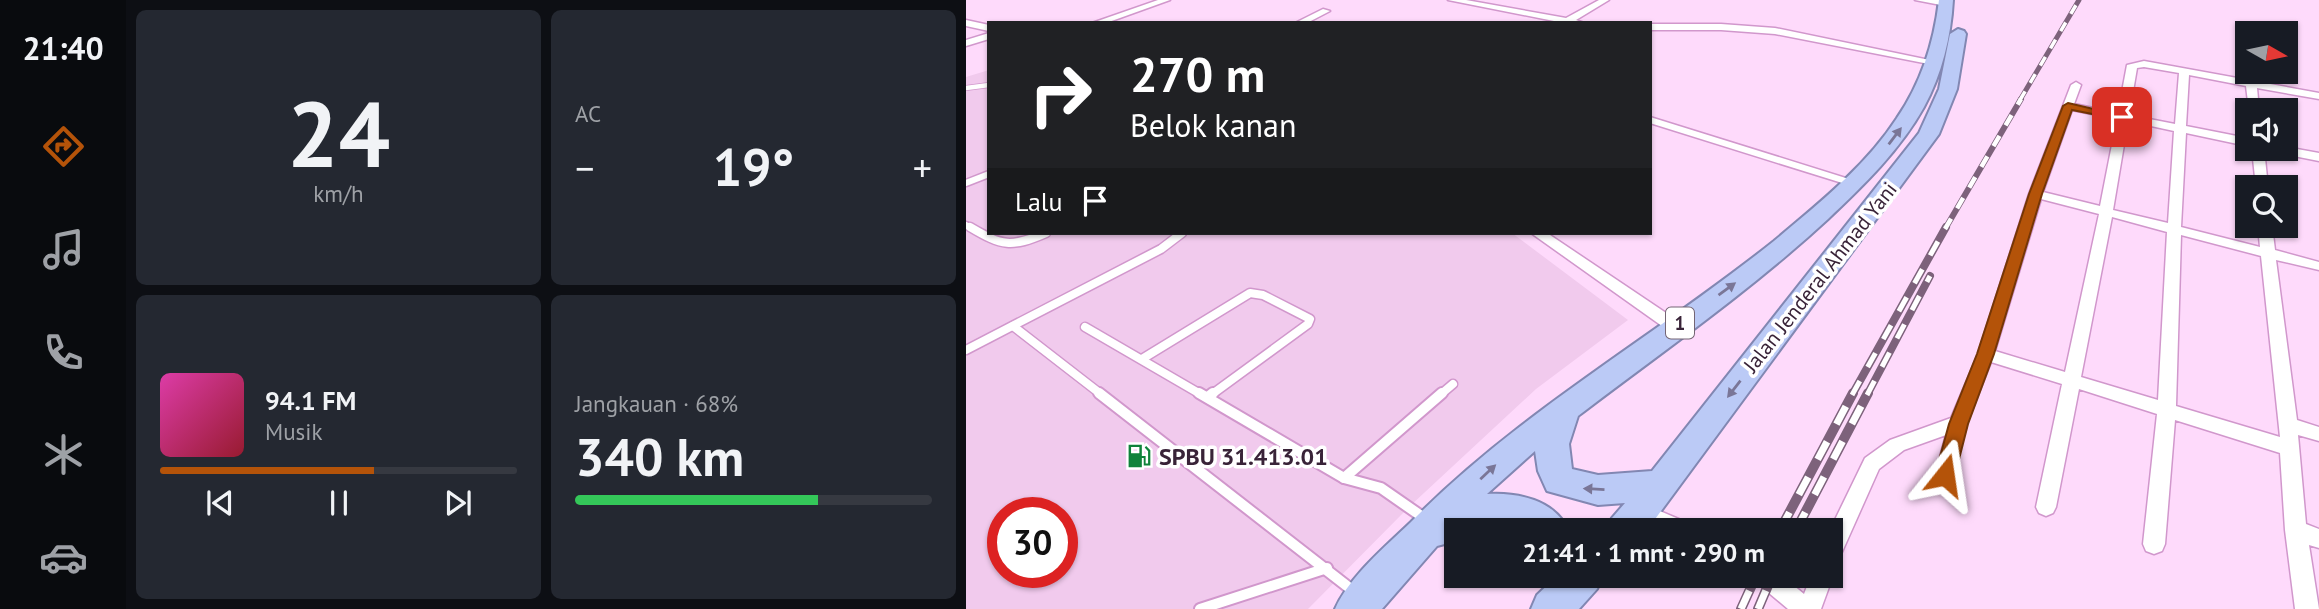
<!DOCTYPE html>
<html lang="id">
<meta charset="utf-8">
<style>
body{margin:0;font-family:"PT Sans",sans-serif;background:#242831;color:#f1f3f6;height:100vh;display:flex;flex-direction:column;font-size:26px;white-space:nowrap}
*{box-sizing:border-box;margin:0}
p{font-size:23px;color:#9ea1a6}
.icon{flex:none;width:38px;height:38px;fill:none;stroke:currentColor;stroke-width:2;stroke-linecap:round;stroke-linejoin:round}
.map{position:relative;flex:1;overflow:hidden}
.sheet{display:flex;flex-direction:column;gap:10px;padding:10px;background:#0d0f14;width:840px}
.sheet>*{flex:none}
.guide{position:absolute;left:21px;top:21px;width:665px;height:214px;border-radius:0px;box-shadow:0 2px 5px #0004;background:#202124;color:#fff;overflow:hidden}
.needle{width:46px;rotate:99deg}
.fabs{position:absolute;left:1269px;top:21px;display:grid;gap:14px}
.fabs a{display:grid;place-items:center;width:63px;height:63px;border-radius:0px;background:#171b24;box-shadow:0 2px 5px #0004;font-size:35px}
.speed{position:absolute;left:21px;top:497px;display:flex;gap:14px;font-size:35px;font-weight:700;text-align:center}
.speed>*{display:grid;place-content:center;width:91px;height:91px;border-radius:50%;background:#171b24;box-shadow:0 2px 5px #0004;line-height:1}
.speed .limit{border:10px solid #d22;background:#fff;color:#111}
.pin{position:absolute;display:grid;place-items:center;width:60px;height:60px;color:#fff;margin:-30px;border-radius:14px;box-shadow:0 4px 10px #0006}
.me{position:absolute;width:77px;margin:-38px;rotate:15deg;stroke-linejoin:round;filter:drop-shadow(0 0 5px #0008)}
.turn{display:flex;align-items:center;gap:24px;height:147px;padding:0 28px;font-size:32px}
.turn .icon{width:91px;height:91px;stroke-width:2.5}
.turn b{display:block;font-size:49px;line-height:60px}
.then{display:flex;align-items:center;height:66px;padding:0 28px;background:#0003;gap:14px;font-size:26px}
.big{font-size:52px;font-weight:800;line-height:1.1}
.sheet .widget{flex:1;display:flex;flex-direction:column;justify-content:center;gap:10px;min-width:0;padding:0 24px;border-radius:10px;background:#242831}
.sheet .dial{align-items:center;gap:0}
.dial b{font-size:91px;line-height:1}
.song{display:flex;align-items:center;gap:21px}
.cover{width:84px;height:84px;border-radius:10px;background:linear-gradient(135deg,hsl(320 70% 55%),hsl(350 70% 35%))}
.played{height:7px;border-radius:4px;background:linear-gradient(90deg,#b45309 60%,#363941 60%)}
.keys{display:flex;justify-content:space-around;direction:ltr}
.heat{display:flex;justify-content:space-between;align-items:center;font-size:38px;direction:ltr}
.charge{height:10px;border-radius:5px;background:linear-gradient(90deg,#34c759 68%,#363941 0)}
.sheet .tiles{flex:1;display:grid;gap:10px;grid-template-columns:repeat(2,1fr)}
.trip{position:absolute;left:478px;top:518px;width:399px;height:70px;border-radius:0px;background:#171b24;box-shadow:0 2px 5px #0004;font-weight:800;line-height:70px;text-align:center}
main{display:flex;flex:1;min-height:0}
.tab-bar{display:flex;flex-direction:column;width:126px;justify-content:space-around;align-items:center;background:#090b0e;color:#9ea1a6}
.tab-bar .icon{width:49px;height:49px}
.tab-bar .current{color:#b45309}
.tab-bar b{font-size:32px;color:#f1f3f6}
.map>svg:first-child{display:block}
.built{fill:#f1caed;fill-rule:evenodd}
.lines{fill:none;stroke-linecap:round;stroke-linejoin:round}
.service-far3-casing{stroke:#d197cc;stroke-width:6}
.service-far2-casing{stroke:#d197cc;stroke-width:9}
.service-far1-casing{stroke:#d197cc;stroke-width:11}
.service-casing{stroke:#d197cc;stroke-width:14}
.minor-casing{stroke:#d197cc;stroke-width:3}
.trunk-casing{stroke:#8287b2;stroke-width:4}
.service-far3{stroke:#fff;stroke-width:4.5}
.service-far2{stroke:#fff;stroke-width:6}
.service-far1{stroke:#fff;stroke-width:8}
.service{stroke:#fff;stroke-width:10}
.minor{fill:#fff;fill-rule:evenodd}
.trunk{fill:#bbcaf6;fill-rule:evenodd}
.rail-far3-casing{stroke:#7d627b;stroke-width:5}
.rail-far2-casing{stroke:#7d627b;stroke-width:6}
.rail-far1-casing{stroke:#7d627b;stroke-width:8}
.rail-casing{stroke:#7d627b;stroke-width:10}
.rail-far3{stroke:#fff;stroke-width:3.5;stroke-dasharray:10;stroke-linecap:butt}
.rail-far2{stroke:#fff;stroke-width:4.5;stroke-dasharray:12;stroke-linecap:butt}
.rail-far1{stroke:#fff;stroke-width:5;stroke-dasharray:16;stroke-linecap:butt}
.rail{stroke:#fff;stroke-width:7;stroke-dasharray:20;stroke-linecap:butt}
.oneway{fill:#7a7697}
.route{fill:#b45309;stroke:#753606;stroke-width:2}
.labels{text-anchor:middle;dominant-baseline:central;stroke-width:7;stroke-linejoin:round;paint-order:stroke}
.shield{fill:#fff;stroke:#746574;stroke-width:2}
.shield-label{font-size:19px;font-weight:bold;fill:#392338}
.street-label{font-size:21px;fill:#392338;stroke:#fff}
.near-poi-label{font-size:24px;font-weight:bold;fill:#392338;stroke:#fff;text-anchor:start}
</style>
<main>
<nav class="tab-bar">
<b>21:40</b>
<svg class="icon current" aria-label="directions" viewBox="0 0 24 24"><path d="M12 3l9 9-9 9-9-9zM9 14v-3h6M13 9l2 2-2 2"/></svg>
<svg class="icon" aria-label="music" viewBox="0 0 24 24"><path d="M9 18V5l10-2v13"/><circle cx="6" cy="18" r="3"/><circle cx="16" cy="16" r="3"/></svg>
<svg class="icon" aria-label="phone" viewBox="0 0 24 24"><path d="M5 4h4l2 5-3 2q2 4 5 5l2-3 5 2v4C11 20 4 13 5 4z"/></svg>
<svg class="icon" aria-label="climate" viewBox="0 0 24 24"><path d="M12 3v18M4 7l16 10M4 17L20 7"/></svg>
<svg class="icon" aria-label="car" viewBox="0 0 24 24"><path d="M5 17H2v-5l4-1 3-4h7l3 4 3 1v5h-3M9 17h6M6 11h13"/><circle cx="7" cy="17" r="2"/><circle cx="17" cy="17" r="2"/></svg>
</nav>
<section class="sheet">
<div class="tiles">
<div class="widget dial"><b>24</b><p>km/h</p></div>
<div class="widget"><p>AC</p>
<div class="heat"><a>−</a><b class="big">19°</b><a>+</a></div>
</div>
<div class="widget">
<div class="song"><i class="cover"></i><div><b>94.1 FM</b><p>Musik</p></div></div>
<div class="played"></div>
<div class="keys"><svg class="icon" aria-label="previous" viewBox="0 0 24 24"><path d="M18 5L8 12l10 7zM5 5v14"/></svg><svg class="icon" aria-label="pause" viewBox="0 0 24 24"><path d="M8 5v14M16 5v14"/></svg><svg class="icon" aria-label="next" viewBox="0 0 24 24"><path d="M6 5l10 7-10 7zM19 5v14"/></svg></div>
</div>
<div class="widget"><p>Jangkauan · 68%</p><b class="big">340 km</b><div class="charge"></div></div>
</div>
</section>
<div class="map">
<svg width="1353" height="609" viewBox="0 0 1353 609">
<rect width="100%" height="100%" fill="#fedafb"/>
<path class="built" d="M23,70v163h523l116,87 -92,69 -126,117 -102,103h-342v-532zM37,513h59v59h-59z"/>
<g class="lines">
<g class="service-far3-casing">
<path id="service-far3" d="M0,88l23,-3"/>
</g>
<g class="service-far2-casing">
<g id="service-far2">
<path d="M684,120l202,63"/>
<path d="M0,183l23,-9"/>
<path d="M0,225l7,4"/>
</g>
</g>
<g class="service-far1-casing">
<g id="service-far1">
<path d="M4,227c32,19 41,21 76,6"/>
<path d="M47,326l89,69"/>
<path d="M119,327l117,68"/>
<path d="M0,350l195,-101 21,-16"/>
<path d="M176,359l108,-66 13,2 47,24 -2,5 -97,71"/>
<path d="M474,395l13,-11"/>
</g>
</g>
<g class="service-casing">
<g id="service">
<path d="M133,393l257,200"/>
<path d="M233,393l145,85 37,10 46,32"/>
<path d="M242,397l5,-4"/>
<path d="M378,478l98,-85"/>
<path d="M234,609l127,-41"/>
</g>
</g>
<g class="minor-casing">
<g id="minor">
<path d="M192,0h12l-64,23h-14z"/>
<path d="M482,0h18l100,18 33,-18h10l-33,20 8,3h-20z"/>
<path d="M949,0h27l8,3 -4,3z"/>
<path d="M357,9l7,2 -23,12h-12z"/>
<path d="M0,20l23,5v6l-23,-5z"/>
<path d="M684,24h71l54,4 164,34 -5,3 -159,-31 -54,-4h-71z"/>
<path d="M23,33v6l-23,7v-6z"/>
<path d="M1178,61l175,32v6l-62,-11 2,22h-10l-3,-24 -57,-11 -3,51 61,12v8l-61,-13 -5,94 79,20 -2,-21h14l3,24 44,12v8l-43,-10 21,160 22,7v14l-21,-6 8,89 13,5v19l-10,-3 10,64h-24l-10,-79 -5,-77 -105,-33 -10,124 -3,7 -8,3 -8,-3 -3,-7 14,-130 -78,-25 -23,118 -3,6 -7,3 -7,-3 -3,-6 26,-123 -71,-22 -24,61 -15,58 -7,2 -7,-2 -3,-6 11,-40 -42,15 -25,19 -41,92 -8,3v-34l35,-72 25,-18 61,-22 27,-64 51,-160 42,-109 5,-3 5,3 -7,19 44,9 9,-48zM1178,67l35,6 -4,51 -46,-9 8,-47zM1106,110l45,9 -17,87 -57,-14zM1162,121l46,10 -6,92 -55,-13zM1075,199l58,15 -34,158 -70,-21zM1146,217l55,15 -9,168 -77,-23zM1215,235l80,21 19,181 -104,-31z"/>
<path d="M1320,147l33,6v8l-41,-8 -6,-4z"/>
<path d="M1286,149h12l4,38h-12z"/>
<path d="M565,233h16l134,90 2,4 -2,4h-12z"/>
<path d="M675,503l47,20 3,7c-20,0 -51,2 -60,-18l3,-6z"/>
<path d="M864,570l3,6 -12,33h-33l-31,-26 -3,-7h28l22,18 7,-18h19z"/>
</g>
</g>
<g class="trunk-casing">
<g id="trunk">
<path d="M973,0h14c-2,37 -11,74 -29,107 -24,43 -60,78 -96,112 -78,72 -166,133 -250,197l-9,28 3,25 26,6 54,-4 267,-338 20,-44 11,-55 8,-5 6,2 2,3 -9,55 -18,45 -292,396h-41l6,-12 13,-15 -27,2 -51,-14 -9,-20 -3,-20 -48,43c30,-2 68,6 81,36h-44c-21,-13 -46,0 -68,0v11l-19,5 -55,63h-47c15,-33 50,-62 76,-87 108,-110 243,-185 363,-281 43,-36 92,-75 123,-123 24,-35 37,-75 42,-118z"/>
<path d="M591,576h46l-6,13 -18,20h-48l6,-14z"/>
</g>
</g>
<use href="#service-far3" class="service-far3"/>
<use href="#service-far2" class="service-far2"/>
<use href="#service-far1" class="service-far1"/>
<use href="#service" class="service"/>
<use href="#minor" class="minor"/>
<use href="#trunk" class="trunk"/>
<g class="rail-far3-casing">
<path id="rail-far3" d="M1054,100l59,-100"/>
</g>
<g class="rail-far2-casing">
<path id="rail-far2" d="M979,229l76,-130"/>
</g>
<g class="rail-far1-casing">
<g id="rail-far1">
<path d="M886,395l94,-168"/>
<path d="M901,395l63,-119"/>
</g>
</g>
<g class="rail-casing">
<g id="rail">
<path d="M814,530l73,-137"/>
<path d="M830,530l72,-137"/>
<path d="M775,609l15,-33"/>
<path d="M792,609l14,-33"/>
</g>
</g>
<use href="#rail-far3" class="rail-far3"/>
<use href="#rail-far2" class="rail-far2"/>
<use href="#rail-far1" class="rail-far1"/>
<use href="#rail" class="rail"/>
</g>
<defs><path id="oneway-solid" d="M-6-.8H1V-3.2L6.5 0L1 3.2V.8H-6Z" transform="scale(1.75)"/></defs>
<g class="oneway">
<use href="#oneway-solid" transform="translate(929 136) rotate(-53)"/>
<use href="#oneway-solid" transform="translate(761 289) rotate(-36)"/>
<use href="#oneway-solid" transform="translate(768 389) rotate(128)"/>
<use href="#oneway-solid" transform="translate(522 472) rotate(-43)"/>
<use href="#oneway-solid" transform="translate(628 489) rotate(-177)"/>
</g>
<path class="route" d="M1102,103l60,14 -6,3 -50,-10 -30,84 -48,160 -26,70 -13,51 -3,6 -7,2 -8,-2 -2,-6 14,-51 28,-70 52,-160 34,-88z"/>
<defs>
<g id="fuel-bare" transform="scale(1.89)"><path d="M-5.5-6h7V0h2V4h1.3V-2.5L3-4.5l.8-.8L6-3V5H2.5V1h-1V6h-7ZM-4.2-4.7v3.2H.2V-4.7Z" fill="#0f823a" stroke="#fff" stroke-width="2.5" paint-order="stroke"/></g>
</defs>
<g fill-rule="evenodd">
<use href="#fuel-bare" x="173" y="456"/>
</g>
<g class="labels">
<rect class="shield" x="700" y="307.5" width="28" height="31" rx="5"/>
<g class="shield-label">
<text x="714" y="323">1</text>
</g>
<g class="street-label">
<text transform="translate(854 277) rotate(-52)">Jalan Jenderal Ahmad Yani</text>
</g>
<g class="near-poi-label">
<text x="193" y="456">SPBU 31.413.01</text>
</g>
</g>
</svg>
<div class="fabs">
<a><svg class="needle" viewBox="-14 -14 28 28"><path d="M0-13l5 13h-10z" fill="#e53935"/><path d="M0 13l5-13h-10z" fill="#9ea1a6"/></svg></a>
<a><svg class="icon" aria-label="sound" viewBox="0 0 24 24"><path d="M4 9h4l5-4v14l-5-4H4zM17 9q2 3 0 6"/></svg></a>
<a><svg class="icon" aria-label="search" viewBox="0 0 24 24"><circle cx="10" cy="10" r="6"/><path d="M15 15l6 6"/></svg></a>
</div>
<div class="speed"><div class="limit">30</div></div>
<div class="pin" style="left:1156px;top:117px;background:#d93025"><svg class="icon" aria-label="arrive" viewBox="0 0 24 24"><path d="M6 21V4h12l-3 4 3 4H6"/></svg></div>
<svg class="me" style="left:979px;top:475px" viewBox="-20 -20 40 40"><path d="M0-17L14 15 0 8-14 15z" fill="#b45309" stroke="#fff" stroke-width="4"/></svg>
<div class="trip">21:41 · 1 mnt · 290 m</div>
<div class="guide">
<div class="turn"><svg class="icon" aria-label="right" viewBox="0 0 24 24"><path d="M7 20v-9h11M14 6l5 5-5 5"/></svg><div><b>270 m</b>Belok kanan</div></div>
<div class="then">Lalu<svg class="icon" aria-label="arrive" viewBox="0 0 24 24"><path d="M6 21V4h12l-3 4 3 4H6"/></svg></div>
</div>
</div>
</main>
